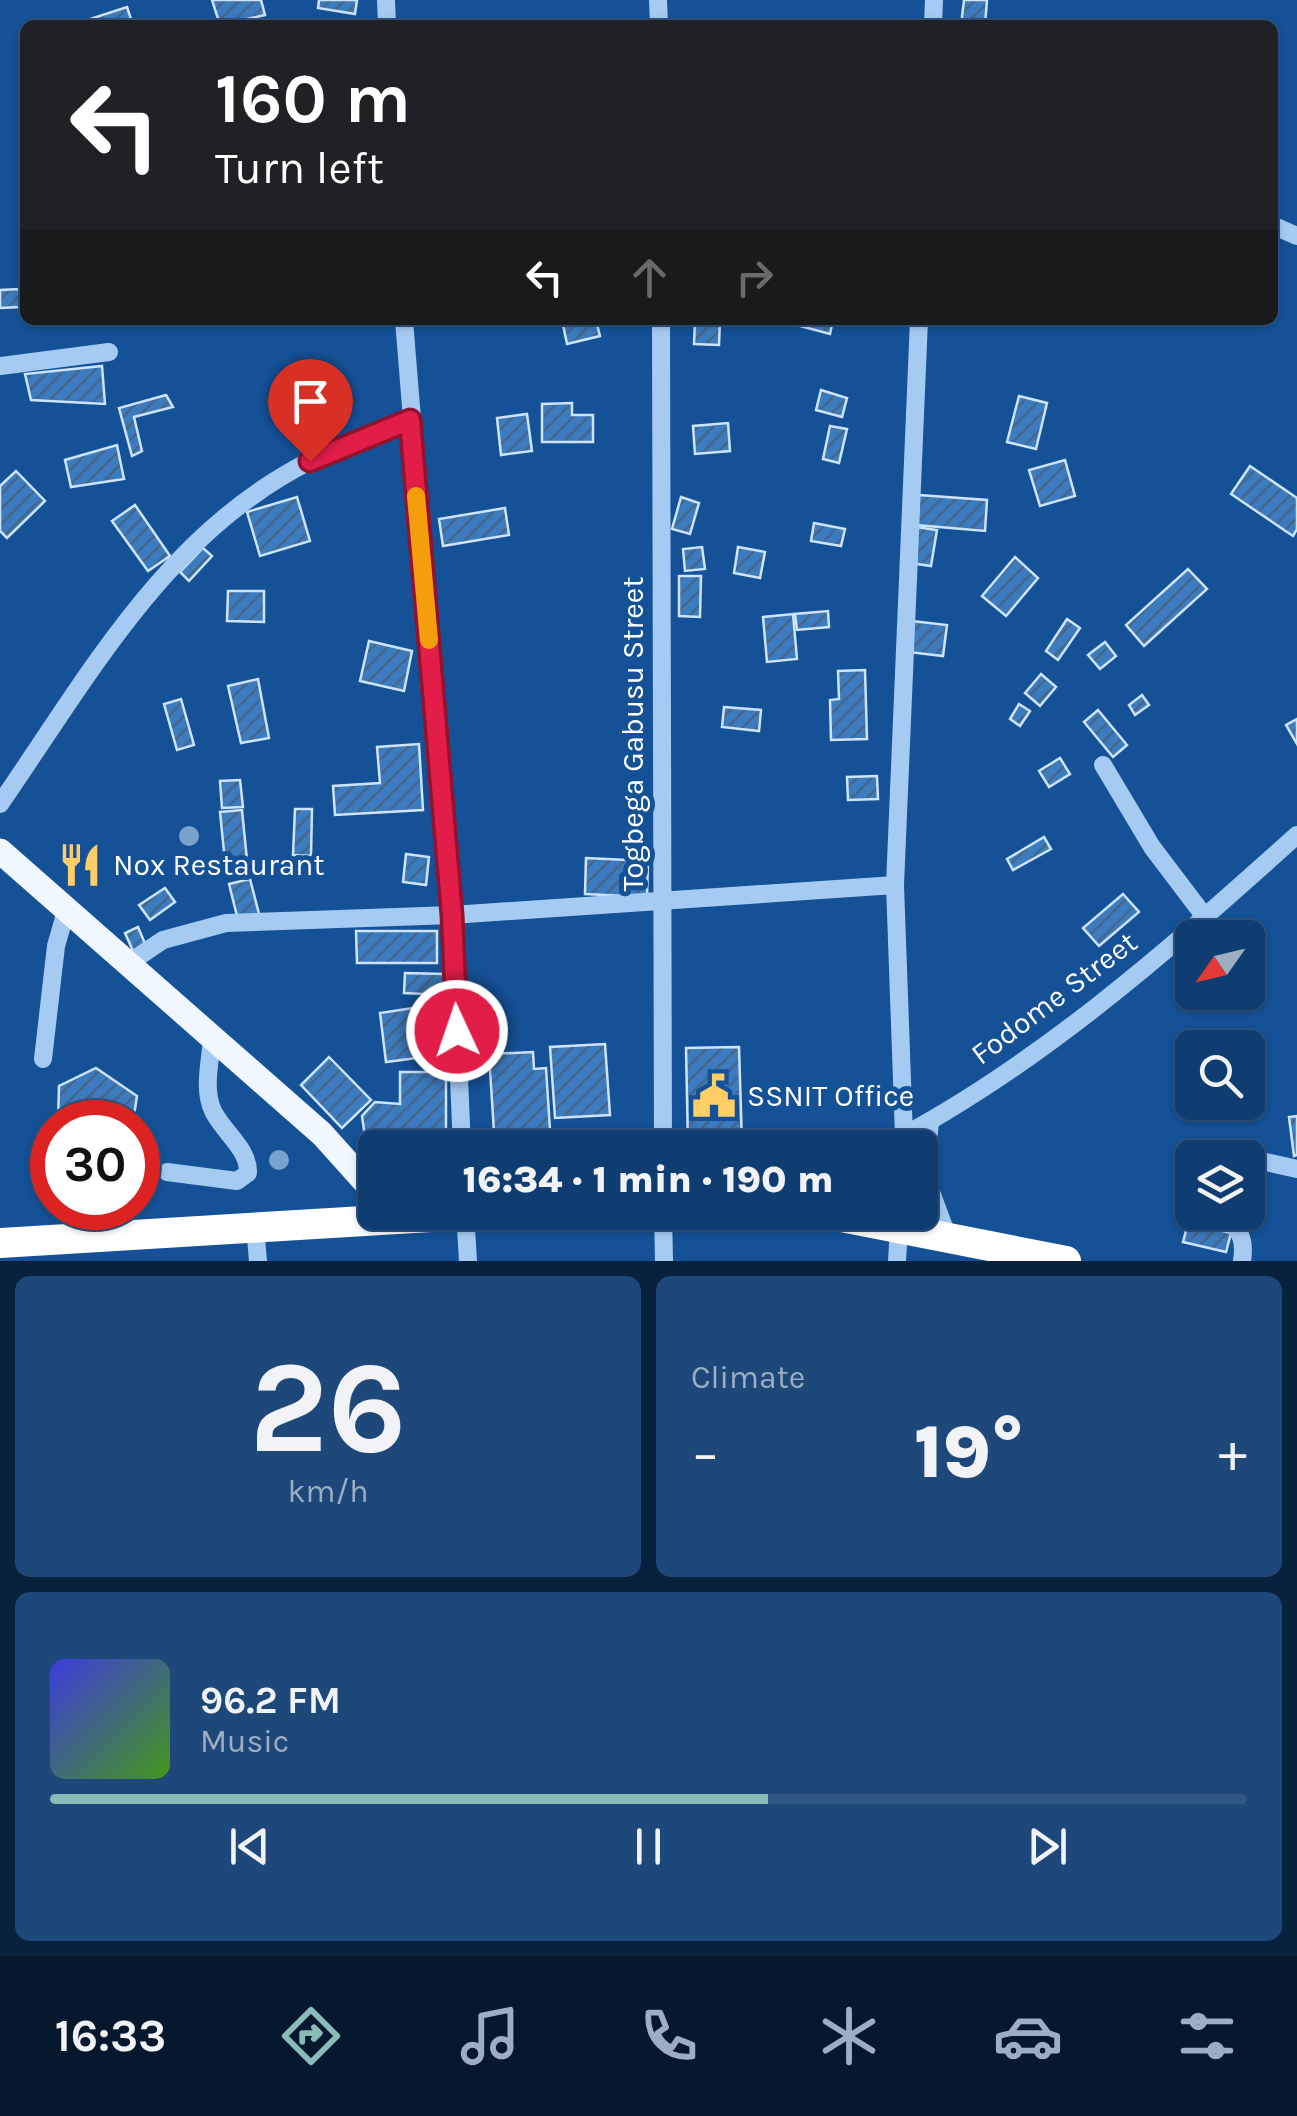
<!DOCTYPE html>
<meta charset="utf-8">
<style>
body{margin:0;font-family:Karla,sans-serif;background:#1d4879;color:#f1f3f6;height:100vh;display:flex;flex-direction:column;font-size:38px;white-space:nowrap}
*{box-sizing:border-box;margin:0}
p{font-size:32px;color:#9baec3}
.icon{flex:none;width:55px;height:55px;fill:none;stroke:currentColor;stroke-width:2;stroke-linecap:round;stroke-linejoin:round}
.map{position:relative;height:1261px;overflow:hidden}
.drawer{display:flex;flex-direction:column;gap:15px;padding:15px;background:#08223e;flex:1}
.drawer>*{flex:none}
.banner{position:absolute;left:20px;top:20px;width:1258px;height:305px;border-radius:15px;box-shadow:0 2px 8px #0004,0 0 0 2px #2f5684;background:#202124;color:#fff;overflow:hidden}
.needle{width:65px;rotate:236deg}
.buttons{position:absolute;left:1175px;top:920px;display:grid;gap:20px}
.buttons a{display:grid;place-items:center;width:90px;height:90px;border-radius:15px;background:#0f3d71;box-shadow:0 2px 8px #0004,0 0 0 2px #2f5684;font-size:50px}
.speed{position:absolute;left:30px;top:1100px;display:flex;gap:20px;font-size:50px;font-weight:700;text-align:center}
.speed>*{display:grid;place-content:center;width:130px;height:130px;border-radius:50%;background:#0f3d71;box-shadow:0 2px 8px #0004,0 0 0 2px #2f5684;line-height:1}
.speed .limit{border:15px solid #d22;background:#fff;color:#111}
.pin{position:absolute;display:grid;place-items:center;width:85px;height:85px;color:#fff;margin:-102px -42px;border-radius:50% 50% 50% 0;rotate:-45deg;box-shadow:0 0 10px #0007}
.pin .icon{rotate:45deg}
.me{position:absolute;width:110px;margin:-55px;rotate:357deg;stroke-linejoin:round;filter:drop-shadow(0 0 8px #0008)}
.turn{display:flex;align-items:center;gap:35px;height:210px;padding:0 30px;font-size:45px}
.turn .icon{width:130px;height:130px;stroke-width:2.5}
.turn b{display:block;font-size:70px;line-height:85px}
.lanes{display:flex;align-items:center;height:95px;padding:0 30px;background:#0003;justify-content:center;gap:50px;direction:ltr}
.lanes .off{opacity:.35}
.big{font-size:75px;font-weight:800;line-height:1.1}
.drawer .card{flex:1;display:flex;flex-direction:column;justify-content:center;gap:15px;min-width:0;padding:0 35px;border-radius:15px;background:#1d4879}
.drawer .dial{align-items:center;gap:0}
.dial b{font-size:130px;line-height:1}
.song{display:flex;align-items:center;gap:30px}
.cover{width:120px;height:120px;border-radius:15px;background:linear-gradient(135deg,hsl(240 70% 55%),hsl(100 70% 35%))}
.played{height:10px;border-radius:5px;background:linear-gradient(90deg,#8bbbb9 60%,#2f5684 60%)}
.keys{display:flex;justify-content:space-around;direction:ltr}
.heat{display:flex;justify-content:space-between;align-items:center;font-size:55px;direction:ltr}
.drawer .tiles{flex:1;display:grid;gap:15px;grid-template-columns:1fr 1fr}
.card:last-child{grid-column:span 2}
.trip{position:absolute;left:358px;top:1130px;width:580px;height:100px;border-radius:15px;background:#0f3d71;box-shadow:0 2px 8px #0004,0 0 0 2px #2f5684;font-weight:800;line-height:100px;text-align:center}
.tab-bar{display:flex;height:160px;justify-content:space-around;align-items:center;background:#06182d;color:#9baec3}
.tab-bar .icon{width:70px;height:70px}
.tab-bar .active{color:#8bbbb9}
.tab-bar b{font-size:45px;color:#f1f3f6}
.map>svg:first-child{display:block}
.building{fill:url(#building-hatch);stroke:#cde4fd;stroke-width:2.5}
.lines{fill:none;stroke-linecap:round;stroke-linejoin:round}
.minor{stroke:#a6cbf2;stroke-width:18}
.major{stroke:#f1f7ff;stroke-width:25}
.highway{stroke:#fff;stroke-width:30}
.tree{fill:#7aa2cf}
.route-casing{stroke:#92132f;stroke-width:25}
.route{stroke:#e11d48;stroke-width:18}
.slow{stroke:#f59e0b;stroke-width:18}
.labels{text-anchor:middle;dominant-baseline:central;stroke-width:10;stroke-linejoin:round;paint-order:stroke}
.street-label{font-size:30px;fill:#fff;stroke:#145197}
.poi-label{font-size:30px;fill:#fff;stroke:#145197;text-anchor:start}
</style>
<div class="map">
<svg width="1297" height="1261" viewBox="0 0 1297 1261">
<defs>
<pattern id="building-hatch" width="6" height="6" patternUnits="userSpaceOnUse" patternTransform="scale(2.5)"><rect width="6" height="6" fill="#3d7bbf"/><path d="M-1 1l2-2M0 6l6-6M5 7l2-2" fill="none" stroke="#44668b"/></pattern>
</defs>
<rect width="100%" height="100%" fill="#145197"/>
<g class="building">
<path d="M212,0h49l4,15 -45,10z"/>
<path d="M319,0h38l-2,14 -37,-6z"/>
<path d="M964,0h23l-2,25h-24z"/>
<path d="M127,7l6,18h-41l-2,-6z"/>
<path d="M19,289l1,18 -20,1v-18z"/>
<path d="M562,320h34l4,16 -33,8z"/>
<path d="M695,320h25l-1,25 -25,-1z"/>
<path d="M794,320h39l-3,14 -37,-10z"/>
<path d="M102,366l3,38 -74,-4 -6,-26z"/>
<path d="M821,390l26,8 -5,19 -26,-7z"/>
<path d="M166,395l7,12 -39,10 8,34 -10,5 -13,-48z"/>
<path d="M1019,396l28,7 -11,46 -29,-7z"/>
<path d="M572,403v12h21v27h-51v-38z"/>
<path d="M527,414l5,37 -31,4 -4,-37z"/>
<path d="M728,423l2,28 -35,3 -2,-28z"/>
<path d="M830,426l17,3 -8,34 -16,-4z"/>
<path d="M117,445l7,34 -53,8 -6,-27z"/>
<path d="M1065,460l10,36 -35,10 -11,-36z"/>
<path d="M1250,466l47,32v31l-4,7 -62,-42z"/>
<path d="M16,471l29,30 -38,37 -7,-7v-45z"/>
<path d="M919,495l68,5 -2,31 -69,-6z"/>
<path d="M297,497l13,44 -50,15 -13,-44z"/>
<path d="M681,497l18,6 -9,31 -18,-5z"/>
<path d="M135,505l35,51 -22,15 -36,-50z"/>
<path d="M505,508l4,27 -66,11 -4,-27z"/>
<path d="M814,523l31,6 -4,17 -30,-5z"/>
<path d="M916,527l21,3 -6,36 -21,-3z"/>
<path d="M702,547l3,22 -20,2 -2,-22z"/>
<path d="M738,547l27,5 -5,26 -26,-5z"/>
<path d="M203,548l9,8 -23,25 -9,-9z"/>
<path d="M1015,557l23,21 -32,38 -24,-20z"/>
<path d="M1188,569l19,20 -63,57 -18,-21z"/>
<path d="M679,576h22l-1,41 -21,-1z"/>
<path d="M228,591h36v31l-37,-1z"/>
<path d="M828,611l1,16 -32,3 -2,-16z"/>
<path d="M793,614l4,45 -30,3 -4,-45z"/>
<path d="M1067,619l13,9 -22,32 -12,-9z"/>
<path d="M912,621l35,4 -4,31 -35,-4z"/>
<path d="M369,641l43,10 -8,40 -44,-10z"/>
<path d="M1105,642l11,14 -16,13 -12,-14z"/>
<path d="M865,670l2,69 -36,1 -1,-40 9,-1 -1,-28z"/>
<path d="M1041,674l15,13 -16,19 -15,-13z"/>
<path d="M258,679l11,59 -28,5 -13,-57z"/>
<path d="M1142,695l7,10 -14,10 -6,-10z"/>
<path d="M181,699l13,46 -17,5 -13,-46z"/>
<path d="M1019,704l11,7 -10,15 -10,-7z"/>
<path d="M724,707l37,3 -2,21 -37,-4z"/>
<path d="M1098,710l29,35 -14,12 -29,-35z"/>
<path d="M1297,719v25l-11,-19z"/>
<path d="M419,744l4,66 -88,5 -2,-29 47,-3 -3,-36z"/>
<path d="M1060,758l10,16 -21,13 -10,-16z"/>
<path d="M877,776l1,23 -30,1 -1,-23z"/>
<path d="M240,780l3,27 -21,1 -2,-27z"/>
<path d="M295,809h17l-1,47 -18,-1z"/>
<path d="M242,810l5,50 -22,2 -5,-50z"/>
<path d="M1044,837l7,12 -38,21 -6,-11z"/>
<path d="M406,854l23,3 -3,28 -23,-3z"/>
<path d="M586,858l62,3 -1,36 -62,-3z"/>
<path d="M250,879l9,35 -21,6 -9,-36z"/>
<path d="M165,888l10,14 -25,18 -11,-15z"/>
<path d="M1123,894l16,18 -40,34 -16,-18z"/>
<path d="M138,927l8,19 -13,5 -8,-18z"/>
<path d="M356,931h81v32h-80z"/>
<path d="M405,973l40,1 -1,21 -40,-2z"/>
<path d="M433,1005l7,50 -54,7 -6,-49z"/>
<path d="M605,1044l5,71 -55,3 -5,-71z"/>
<path d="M739,1047l3,96 -54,3 -2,-98z"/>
<path d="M533,1052l1,17 12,-1 5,77 -56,3 -6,-94z"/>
<path d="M329,1057l42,43 -29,28 -41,-43z"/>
<path d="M96,1068l41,28 -4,26h-75l1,-36z"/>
<path d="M400,1072h46v72h-80l-4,-28 13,-14 25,2z"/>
<path d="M1297,1116v39l-3,1 -5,-39z"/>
<path d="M1188,1223l43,10 -5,19 -43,-10z"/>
</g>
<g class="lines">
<g class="minor">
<path d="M386,0l1,25"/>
<path d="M658,0l1,25"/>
<path d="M933,25l1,-25"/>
<path d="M1272,225l25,11"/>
<path d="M404,320l48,595 10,233"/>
<path d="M661,320l2,828"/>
<path d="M0,366l109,-14"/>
<path d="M1103,765l49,82 53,70"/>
<path d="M0,804c88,-127 166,-271 310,-343 32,-16 67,-28 100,-41"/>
<path d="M126,965l37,-25 63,-17 226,-8 443,-30"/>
<path d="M43,1059l13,-113 10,-35"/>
<path d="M930,1121l-5,55 22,59"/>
<path d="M904,1136l-9,-251 24,-565"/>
<path d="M880,1148c154,-78 290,-199 417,-313"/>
<path d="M1221,1158h25"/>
<path d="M1248,1158l49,11"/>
<path d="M167,1172l70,9 11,-8c1,-24 -24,-40 -35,-62 -10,-21 -3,-48 -1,-72"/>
<path d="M465,1212l3,49"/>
<path d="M663,1212l1,49"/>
<path d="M1218,1212c20,15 28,24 24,49"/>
<path d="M255,1226l3,35"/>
<path d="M897,1261l2,-34"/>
</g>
<path class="major" d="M0,851l322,283 53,59"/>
<g class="highway">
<path d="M816,1212l250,49"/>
<path d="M0,1243l513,-31"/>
</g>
</g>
<g class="tree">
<circle cx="189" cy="836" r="10"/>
<circle cx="279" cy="1160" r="10"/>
</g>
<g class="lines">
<g class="route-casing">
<path id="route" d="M310,461l100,-41 42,495 5,116"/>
</g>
<use href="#route" class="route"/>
<path class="slow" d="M416,496l13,144"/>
</g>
<defs>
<g id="restaurant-bare" transform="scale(3.45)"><path d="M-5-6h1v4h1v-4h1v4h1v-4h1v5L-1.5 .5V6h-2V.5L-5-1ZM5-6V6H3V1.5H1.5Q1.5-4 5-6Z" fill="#ffce67" stroke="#145197" stroke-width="2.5" paint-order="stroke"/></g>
<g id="civic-bare" transform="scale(3.45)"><path d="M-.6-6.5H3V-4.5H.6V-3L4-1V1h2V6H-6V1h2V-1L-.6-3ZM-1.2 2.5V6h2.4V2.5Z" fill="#ffce67" stroke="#145197" stroke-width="2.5" paint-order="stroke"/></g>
</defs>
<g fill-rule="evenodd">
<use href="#restaurant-bare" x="80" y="865"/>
<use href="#civic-bare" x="714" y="1096"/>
</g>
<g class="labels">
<g class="street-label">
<text transform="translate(633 734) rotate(-90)">Togbega Gabusu Street</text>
<text transform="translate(1054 998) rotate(-37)">Fodome Street</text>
</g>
<g class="poi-label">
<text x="113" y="865">Nox Restaurant</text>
<text x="747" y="1096">SSNIT Office</text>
</g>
</g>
</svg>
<div class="buttons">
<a><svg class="needle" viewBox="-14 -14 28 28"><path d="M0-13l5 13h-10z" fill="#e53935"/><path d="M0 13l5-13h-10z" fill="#9baec3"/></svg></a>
<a><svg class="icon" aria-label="search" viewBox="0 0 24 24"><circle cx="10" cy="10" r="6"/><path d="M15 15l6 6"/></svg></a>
<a><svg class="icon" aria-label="layers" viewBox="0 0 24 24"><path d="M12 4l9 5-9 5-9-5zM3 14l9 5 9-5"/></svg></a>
</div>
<div class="speed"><div class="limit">30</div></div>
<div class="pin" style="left:310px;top:461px;background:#d93025"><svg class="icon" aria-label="arrive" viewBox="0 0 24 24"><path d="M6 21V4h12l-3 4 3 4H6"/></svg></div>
<svg class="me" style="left:457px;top:1031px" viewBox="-20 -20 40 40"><circle r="17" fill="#e11d48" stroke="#fff" stroke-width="3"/><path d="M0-11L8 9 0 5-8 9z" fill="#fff"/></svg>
<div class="trip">16:34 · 1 min · 190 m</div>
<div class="banner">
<div class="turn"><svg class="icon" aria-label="left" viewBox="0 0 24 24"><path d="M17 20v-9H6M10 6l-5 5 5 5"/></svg><div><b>160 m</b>Turn left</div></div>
<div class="lanes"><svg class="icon" aria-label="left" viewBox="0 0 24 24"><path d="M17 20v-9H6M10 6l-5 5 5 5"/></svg><svg class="icon off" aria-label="ahead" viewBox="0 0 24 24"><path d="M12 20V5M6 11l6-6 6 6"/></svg><svg class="icon off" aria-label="right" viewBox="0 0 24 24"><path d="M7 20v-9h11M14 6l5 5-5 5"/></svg></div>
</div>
</div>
<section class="drawer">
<div class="tiles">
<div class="card dial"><b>26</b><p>km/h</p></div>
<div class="card"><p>Climate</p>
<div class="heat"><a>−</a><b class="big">19°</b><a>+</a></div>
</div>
<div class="card">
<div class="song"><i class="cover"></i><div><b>96.2 FM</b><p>Music</p></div></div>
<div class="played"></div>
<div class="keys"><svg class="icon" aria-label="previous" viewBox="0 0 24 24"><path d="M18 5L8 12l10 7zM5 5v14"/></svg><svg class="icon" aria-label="pause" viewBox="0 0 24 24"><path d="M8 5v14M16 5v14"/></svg><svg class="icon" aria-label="next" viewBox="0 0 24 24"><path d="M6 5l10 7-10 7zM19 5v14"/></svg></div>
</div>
</div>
</section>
<nav class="tab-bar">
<b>16:33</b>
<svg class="icon active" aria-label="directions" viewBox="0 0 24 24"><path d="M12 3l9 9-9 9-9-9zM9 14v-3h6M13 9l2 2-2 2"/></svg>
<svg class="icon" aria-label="music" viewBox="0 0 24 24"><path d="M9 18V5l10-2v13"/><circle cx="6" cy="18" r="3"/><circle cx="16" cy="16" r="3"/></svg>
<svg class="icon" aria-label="phone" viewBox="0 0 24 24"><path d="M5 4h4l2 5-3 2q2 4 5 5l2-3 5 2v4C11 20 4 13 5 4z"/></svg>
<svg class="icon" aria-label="climate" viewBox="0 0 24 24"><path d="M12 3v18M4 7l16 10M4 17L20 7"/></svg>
<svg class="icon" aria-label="car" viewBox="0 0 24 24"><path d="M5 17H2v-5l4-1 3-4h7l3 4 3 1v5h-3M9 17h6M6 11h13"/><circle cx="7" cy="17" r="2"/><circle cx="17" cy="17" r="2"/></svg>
<svg class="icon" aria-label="filters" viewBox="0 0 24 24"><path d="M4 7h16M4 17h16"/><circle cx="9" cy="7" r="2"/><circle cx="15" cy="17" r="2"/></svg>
</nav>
